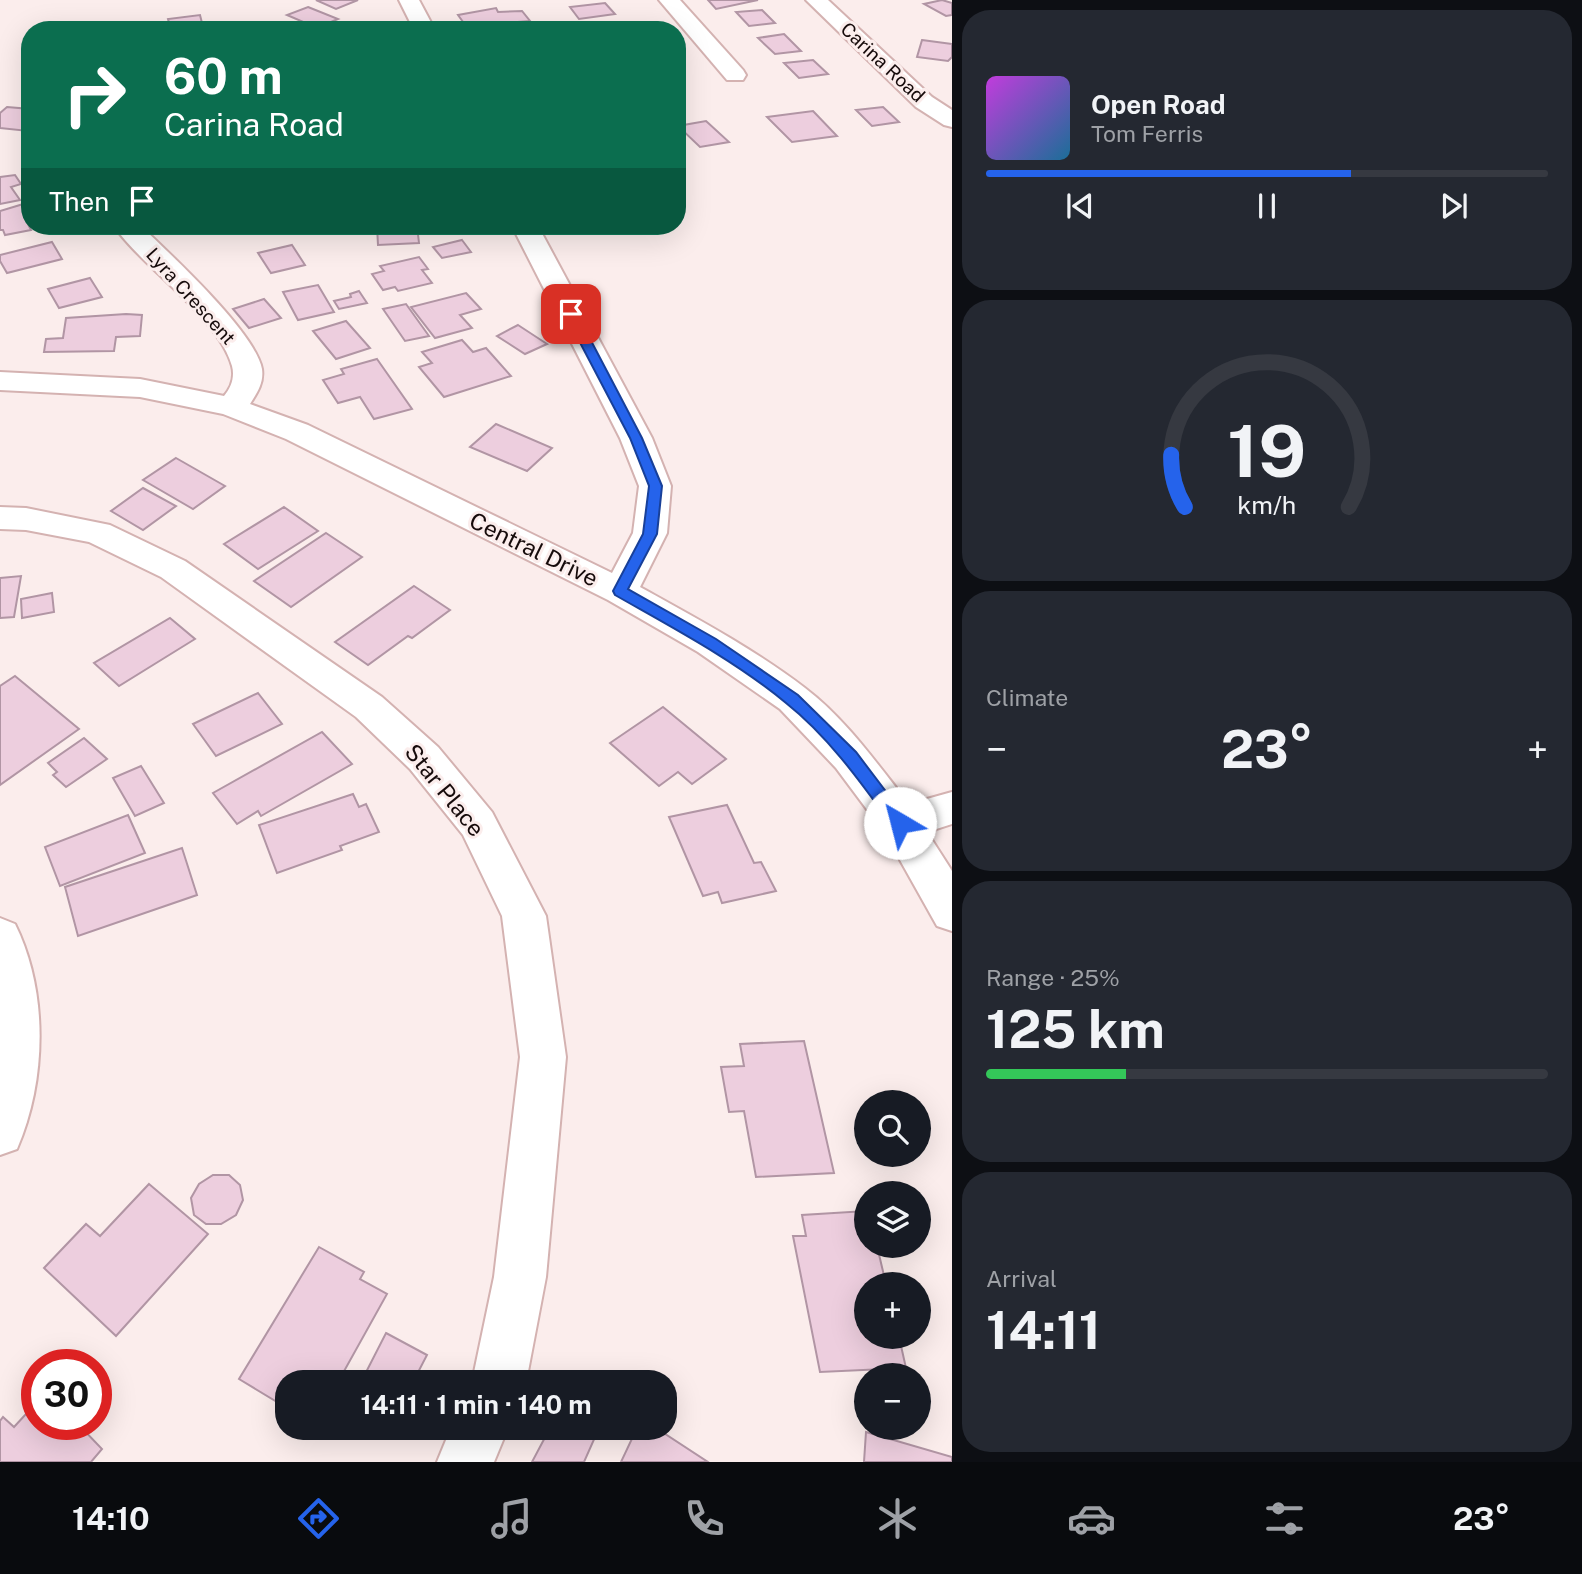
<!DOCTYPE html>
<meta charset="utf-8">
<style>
body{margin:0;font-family:"Public Sans",sans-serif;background:#242831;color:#f1f3f6;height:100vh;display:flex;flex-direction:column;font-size:26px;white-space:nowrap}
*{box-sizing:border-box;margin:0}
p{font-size:23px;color:#9ea1a6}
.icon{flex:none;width:38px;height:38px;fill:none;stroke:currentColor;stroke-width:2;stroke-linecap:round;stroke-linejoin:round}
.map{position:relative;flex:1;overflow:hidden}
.drawer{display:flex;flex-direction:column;gap:10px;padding:10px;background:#0d0f14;width:630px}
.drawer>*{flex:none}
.hud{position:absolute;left:21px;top:21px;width:665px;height:214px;border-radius:28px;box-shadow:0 7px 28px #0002;background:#0b6e4f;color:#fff;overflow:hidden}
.buttons{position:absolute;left:854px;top:1090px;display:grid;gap:14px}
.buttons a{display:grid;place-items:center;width:77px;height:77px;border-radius:50%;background:#171b24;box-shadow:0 7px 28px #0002;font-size:35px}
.speed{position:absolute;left:21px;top:1349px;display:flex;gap:14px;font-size:35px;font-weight:700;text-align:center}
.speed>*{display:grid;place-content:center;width:91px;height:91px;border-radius:50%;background:#171b24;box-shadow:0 7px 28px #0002;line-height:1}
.speed .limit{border:10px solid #d22;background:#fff;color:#111}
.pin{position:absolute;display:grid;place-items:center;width:60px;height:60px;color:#fff;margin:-30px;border-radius:14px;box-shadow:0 4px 10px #0006}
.me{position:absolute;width:77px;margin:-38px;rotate:323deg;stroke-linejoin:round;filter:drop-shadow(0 0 5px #0008)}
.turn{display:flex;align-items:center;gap:24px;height:147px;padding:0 28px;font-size:32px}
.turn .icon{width:91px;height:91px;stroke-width:2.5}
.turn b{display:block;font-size:49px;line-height:60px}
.then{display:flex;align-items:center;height:66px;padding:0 28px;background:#0003;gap:14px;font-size:26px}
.big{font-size:52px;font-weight:700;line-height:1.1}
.drawer .card{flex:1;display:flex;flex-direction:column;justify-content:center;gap:10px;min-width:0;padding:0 24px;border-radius:28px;background:#242831}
.drawer .dial{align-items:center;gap:0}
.dial svg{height:182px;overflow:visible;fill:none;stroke:#363941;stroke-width:7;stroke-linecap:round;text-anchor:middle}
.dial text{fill:#f1f3f6;stroke:none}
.song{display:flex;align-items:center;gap:21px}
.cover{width:84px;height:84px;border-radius:10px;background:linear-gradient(135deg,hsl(290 70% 55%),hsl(200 70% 35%))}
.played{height:7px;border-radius:4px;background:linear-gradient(90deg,#2563eb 65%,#363941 65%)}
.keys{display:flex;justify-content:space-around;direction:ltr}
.heat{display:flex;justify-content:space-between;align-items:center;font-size:38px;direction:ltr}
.charge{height:10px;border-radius:5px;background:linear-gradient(90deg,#34c759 25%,#363941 0)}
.trip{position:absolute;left:275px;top:1370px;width:402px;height:70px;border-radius:28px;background:#171b24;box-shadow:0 7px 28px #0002;font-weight:700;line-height:70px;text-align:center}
.tabs{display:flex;height:112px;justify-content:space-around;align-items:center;background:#090b0e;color:#9ea1a6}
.tabs .icon{width:49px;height:49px}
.tabs .current{color:#2563eb}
.tabs b{font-size:32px;color:#f1f3f6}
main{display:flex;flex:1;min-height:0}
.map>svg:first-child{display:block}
.building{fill:#edcede;stroke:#b195a4;stroke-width:2}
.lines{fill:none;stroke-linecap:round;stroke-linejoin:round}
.minor-casing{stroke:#d4b2b1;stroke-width:4}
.minor{fill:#fff;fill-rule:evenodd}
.route{fill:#2563eb;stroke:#184099;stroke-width:2}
.labels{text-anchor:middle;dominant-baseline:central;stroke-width:6;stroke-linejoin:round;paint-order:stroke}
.far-street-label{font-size:19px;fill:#160b0b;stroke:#fbedec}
.street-label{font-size:23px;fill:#160b0b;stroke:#fbedec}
</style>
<main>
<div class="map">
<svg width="952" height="1462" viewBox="0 0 952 1462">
<rect width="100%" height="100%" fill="#fbedec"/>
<g class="building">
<path d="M316,0h42l-22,9z"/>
<path d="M708,0h50l-42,9z"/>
<path d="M942,0l10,3v12l-6,1 -22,-12z"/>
<path d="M605,3l10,11 -36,5 -9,-12z"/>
<path d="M308,7l30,12 -21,9 -30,-13z"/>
<path d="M496,8l2,4 24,-1 8,10 -64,5 -8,-11z"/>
<path d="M762,10l13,13 -26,3 -13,-14z"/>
<path d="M200,15l3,12 -32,3 -3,-11z"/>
<path d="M266,22l18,8h-38z"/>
<path d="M624,22h12l7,8h-58l-3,-4z"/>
<path d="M784,34l17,17 -26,3 -17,-16z"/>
<path d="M922,40l30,4v13l-4,4 -31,-4z"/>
<path d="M813,60l15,14 -29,4 -15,-15z"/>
<path d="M7,107l23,2 -2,22 -28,-3v-15z"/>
<path d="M883,107l16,15 -27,4 -16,-16z"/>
<path d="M813,111l24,25 -45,6 -25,-25z"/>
<path d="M706,121l23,21 -29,5 -22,-21z"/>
<path d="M15,175l6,9 -10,3 9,13 -20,4v-27z"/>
<path d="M30,202l-2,22 3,6 -26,5 -2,-5h-3v-19z"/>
<path d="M229,226h51l-2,6 -51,-2z"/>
<path d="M377,226h40l2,17 -41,2z"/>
<path d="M462,240l9,12 -29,6 -9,-11z"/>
<path d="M52,242l10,17 -55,14 -7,-12v-6z"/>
<path d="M292,245l13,20 -34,8 -13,-20z"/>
<path d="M419,257l9,12 -6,1 10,13 -34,8 -3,-4 -12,3 -11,-16 12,-3 -4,-5z"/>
<path d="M90,278l12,19 -43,11 -11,-19z"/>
<path d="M318,285l16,27 -36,8 -15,-28z"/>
<path d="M359,291l8,12 -28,6 -5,-8 17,-4 -1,-3z"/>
<path d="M466,293l15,16 -21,6 12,13 -37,10 -24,-31z"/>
<path d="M264,299l17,19 -32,10 -16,-19z"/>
<path d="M406,304l23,32 -24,5 -22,-32z"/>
<path d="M126,314l16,1 -2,21 -24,1 -2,14 -70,1 2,-13 17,-1 3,-20z"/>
<path d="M346,321l24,27 -34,11 -23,-28z"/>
<path d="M518,325l29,19 -22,10 -28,-18z"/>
<path d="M462,340l11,12 13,-4 25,28 -67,21 -25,-30 13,-4 -10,-11z"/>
<path d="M377,359l35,50 -38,10 -14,-22 -22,6 -15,-23 21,-6 -3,-5z"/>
<path d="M496,424l56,24 -25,23 -57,-24z"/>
<path d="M176,458l49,28 -32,23 -50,-29z"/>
<path d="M143,488l33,18 -33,24 -32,-19z"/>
<path d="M284,507l34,24 -60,38 -34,-25z"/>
<path d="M326,533l36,24 -71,50 -37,-26z"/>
<path d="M21,576l-7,41 -14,1v-40z"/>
<path d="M414,586l36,24 -38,28 -4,-2 -40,29 -33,-23z"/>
<path d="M52,593l2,19 -32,6 -1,-19z"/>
<path d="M170,618l25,21 -76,47 -25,-23z"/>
<path d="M15,676l64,53 -79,56v-99z"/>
<path d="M258,693l24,31 -66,32 -23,-32z"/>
<path d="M663,707l63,52 -34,25 -14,-12 -19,14 -49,-43z"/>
<path d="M322,732l30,32 -91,52 -3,-5 -21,13 -24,-31z"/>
<path d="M84,738l23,21 -41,28 -13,-12 4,-3 -9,-9z"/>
<path d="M141,766l23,37 -29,13 -22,-38z"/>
<path d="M353,794l6,13 7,-3 13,28 -39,14 2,4 -65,23 -18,-48z"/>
<path d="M727,805l27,58 7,-1 15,29 -54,12 -4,-11 -15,4 -34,-79z"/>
<path d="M128,815l17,38 -85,33 -15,-39z"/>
<path d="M182,848l15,47 -119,41 -13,-49z"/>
<path d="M804,1041l30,132 -78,4 -12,-66 -15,1 -8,-45 23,-1 -4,-22z"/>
<path d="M213,1175h16l11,10 3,15 -7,15 -15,9h-15l-12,-9 -3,-17 8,-14z"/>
<path d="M149,1184l59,50 -92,102 -72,-68 42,-44 14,12z"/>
<path d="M866,1211v35h11l9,38h-20v53h33l7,31 -86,4 -27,-136h13l-4,-21z"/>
<path d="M319,1247l45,25 -4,7 27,15 -49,88h-51v26l-48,-29z"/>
<path d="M386,1333l41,22 -14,27h-52z"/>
<path d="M37,1402v22h41l24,25 -11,13h-91v-41l3,-4 11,10z"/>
<path d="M550,1428h35l11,7 -12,27h-52z"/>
<path d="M637,1428h19l52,34h-87z"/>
<path d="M866,1432l86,25v5h-88z"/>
</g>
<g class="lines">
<g class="minor-casing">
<g id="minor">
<path d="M399,0h20l16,30h-21z"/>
<path d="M659,0h21l63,70 3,5 -3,5h-16z"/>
<path d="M806,0h22l104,97 20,13v17l-8,-2 -28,-18z"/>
<path d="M114,226h27c29,28 114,106 121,143 2,14 -5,24 -12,35l58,21 304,148 21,-40 6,-47 -19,-48 -108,-212h26l114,212 19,48 -4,47 -27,54c56,31 114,62 165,101 41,31 72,76 104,116l43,-12v32l-25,8 25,39v60l-15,-5 -51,-91 -50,-67 -56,-59 -82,-57 -90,-52 -322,-161 -63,-25 -83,-17 -140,-7v-18l140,7 84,17c7,-8 11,-19 8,-30 -13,-48 -89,-98 -118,-140z"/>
<path d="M0,507l26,1 84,17 75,36 197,136 56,50 54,65 54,104 20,141 -20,220 -20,105h-54l22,-105 26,-220 -18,-141 -39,-81 -53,-66 -54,-52 -195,-140 -72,-35 -63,-12 -26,-1z"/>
<path d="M0,918l15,6c33,67 32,155 2,225l-17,6z"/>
<path d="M451,1428h57l-14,34h-57z"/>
</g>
</g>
<use href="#minor" class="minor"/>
</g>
<path class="route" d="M571,311l6,3 65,124 20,48 -5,48 -29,55 88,50 82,56 58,57 50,66 3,5 -3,5h-12c-32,-44 -65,-91 -108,-125 -52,-43 -113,-75 -171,-108l-2,-4 30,-57 6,-48 -19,-48 -65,-124z"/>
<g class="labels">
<g class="far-street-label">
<text transform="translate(883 62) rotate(43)">Carina Road</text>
<text transform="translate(191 296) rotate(48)">Lyra Crescent</text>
</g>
<g class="street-label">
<text transform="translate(534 549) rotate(26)">Central Drive</text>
<text transform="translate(445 790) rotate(51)">Star Place</text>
</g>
</g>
</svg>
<div class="buttons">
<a><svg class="icon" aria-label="search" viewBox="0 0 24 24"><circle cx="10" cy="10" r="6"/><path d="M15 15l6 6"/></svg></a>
<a><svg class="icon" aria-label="layers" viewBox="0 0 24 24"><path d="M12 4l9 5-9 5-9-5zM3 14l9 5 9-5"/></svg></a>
<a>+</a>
<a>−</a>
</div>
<div class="speed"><div class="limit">30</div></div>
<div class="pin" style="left:571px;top:314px;background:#d93025"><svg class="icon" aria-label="arrive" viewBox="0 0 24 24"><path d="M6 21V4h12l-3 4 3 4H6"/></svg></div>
<svg class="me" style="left:900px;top:823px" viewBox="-20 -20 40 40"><circle r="19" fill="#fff"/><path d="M0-13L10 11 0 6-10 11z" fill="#2563eb"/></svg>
<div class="trip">14:11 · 1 min · 140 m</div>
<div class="hud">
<div class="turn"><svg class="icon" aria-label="right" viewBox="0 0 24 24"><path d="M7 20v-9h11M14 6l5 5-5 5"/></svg><div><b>60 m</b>Carina Road</div></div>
<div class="then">Then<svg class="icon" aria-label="arrive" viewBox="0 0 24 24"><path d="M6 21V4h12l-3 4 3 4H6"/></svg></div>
</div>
</div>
<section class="drawer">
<div class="card">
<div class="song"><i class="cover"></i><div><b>Open Road</b><p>Tom Ferris</p></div></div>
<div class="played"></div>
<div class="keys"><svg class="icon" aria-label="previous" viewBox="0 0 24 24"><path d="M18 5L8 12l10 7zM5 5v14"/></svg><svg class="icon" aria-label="pause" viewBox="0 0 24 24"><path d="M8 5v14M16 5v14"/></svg><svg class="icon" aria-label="next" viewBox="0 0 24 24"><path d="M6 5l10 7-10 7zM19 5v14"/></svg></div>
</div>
<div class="card dial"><svg viewBox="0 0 100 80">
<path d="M14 69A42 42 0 1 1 86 69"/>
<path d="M14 69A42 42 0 0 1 8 46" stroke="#2563eb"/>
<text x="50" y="56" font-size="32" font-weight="700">19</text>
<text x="50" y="72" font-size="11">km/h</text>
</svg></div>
<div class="card"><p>Climate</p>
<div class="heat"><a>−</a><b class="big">23°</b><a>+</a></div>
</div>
<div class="card"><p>Range · 25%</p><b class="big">125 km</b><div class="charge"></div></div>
<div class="card"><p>Arrival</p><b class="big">14:11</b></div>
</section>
</main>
<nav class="tabs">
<b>14:10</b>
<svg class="icon current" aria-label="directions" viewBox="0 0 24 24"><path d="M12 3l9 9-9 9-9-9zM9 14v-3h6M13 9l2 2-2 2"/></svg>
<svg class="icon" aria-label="music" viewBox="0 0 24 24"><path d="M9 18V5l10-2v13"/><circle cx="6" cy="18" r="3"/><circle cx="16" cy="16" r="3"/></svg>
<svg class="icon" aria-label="phone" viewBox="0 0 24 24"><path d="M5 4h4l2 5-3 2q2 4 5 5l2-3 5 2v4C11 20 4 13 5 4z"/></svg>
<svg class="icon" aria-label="climate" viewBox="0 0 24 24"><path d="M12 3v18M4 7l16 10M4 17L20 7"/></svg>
<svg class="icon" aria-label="car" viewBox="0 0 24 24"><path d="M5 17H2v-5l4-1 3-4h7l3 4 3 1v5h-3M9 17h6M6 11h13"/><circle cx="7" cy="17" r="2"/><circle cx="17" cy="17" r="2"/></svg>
<svg class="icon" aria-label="filters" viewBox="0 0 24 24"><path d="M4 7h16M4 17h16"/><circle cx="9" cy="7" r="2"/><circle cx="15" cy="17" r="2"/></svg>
<b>23°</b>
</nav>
